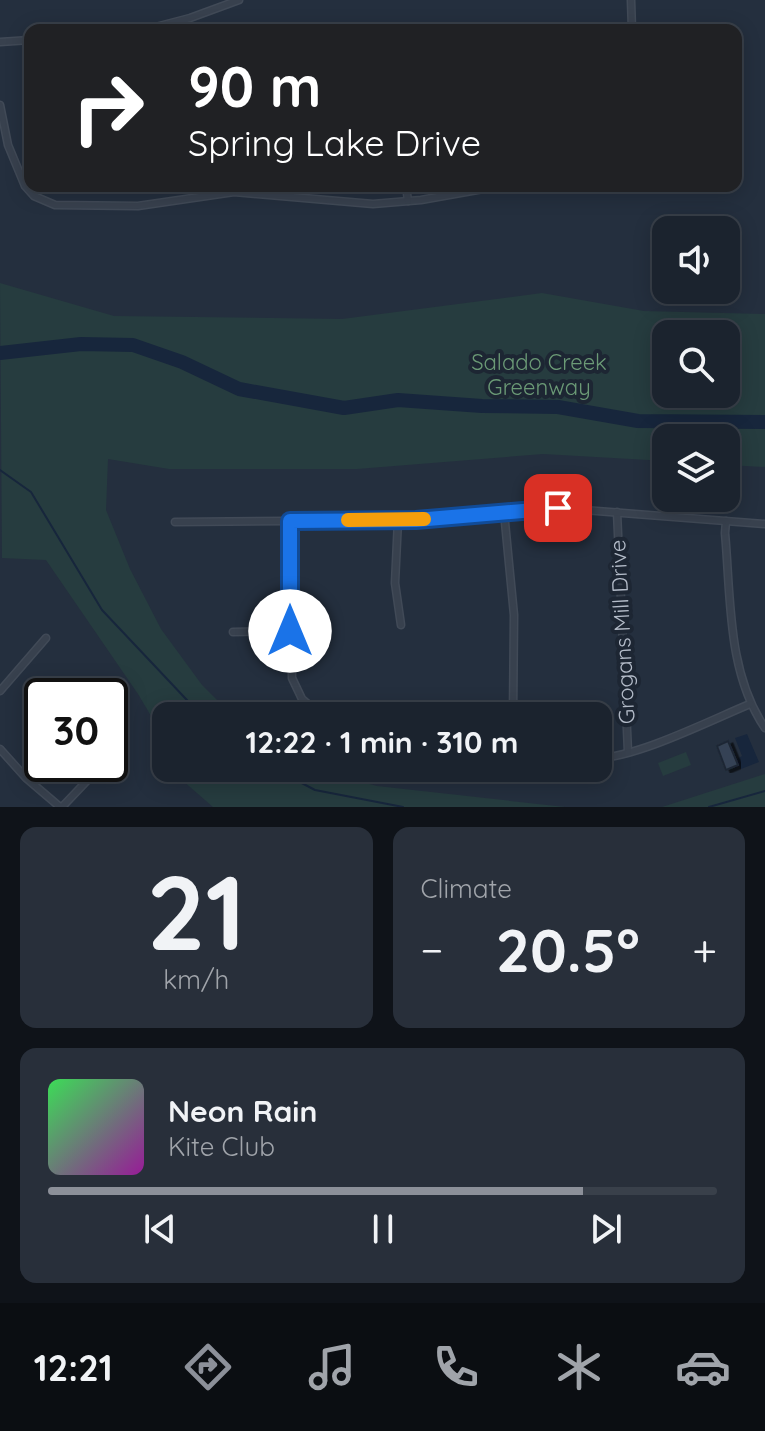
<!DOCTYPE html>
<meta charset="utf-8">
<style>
body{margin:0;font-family:Quicksand,sans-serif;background:#282f3a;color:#f1f3f6;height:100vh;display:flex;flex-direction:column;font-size:30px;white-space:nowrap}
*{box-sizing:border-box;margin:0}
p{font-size:26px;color:#a0a4aa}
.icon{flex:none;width:44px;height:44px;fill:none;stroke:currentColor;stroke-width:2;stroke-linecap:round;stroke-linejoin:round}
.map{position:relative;height:807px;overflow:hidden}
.side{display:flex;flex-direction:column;gap:20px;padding:20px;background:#0f1319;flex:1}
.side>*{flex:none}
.top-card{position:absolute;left:24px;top:24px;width:718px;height:168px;border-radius:16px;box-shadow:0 4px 20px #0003,0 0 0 2px #39404a;background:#202124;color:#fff;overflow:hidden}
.buttons{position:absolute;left:652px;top:216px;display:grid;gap:16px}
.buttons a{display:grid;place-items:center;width:88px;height:88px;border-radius:16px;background:#1b232e;box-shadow:0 4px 20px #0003,0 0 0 2px #39404a;font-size:40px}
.speed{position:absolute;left:24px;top:678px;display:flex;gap:16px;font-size:40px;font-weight:700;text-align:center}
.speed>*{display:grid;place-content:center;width:104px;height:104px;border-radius:50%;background:#1b232e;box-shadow:0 4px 20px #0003,0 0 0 2px #39404a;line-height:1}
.speed .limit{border:4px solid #111;border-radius:12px;background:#fff;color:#111}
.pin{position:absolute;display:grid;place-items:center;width:68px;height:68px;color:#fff;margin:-34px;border-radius:16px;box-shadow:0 4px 12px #0006}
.me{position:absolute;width:88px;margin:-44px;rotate:0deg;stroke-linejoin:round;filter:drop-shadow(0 0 6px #0008)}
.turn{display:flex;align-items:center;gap:28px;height:168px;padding:0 32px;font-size:36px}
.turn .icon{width:104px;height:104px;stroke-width:2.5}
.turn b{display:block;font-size:56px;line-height:68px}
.big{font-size:60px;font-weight:700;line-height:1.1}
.side .tile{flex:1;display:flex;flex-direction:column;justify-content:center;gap:12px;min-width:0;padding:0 28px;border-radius:16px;background:#282f3a}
.side .dial{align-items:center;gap:0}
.dial b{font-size:104px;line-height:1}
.song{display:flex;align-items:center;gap:24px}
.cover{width:96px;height:96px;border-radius:12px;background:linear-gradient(135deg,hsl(130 70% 55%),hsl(300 70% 35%))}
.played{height:8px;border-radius:4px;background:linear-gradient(90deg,#8c9099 80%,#39404a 80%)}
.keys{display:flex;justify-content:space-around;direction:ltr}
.heat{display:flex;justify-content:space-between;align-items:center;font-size:44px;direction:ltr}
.side .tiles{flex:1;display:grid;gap:20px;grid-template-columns:1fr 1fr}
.tile:last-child{grid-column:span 2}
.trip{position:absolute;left:152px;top:702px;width:460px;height:80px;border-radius:16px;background:#1b232e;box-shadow:0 4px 20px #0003,0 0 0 2px #39404a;font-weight:700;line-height:80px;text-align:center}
.tab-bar{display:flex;height:128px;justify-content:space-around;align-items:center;background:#0b0e12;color:#a0a4aa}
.tab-bar .icon{width:56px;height:56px}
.tab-bar .selected{color:#8c9099}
.tab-bar b{font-size:36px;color:#f1f3f6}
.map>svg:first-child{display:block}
.green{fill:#263c3f;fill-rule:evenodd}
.water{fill:#17263c}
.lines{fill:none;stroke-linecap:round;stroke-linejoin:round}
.stream{stroke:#17263c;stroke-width:2}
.river{stroke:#17263c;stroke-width:14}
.building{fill:#364354;stroke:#1f2835;stroke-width:2;filter:url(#shadow)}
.minor-casing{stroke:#414a57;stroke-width:9}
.minor{stroke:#38414e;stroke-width:6}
.route-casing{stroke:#114b97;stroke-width:20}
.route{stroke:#1a73e8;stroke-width:14}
.slow{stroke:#f59e0b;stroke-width:14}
.labels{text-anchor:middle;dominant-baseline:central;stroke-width:8;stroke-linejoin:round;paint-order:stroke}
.park-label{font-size:22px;fill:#6b9a76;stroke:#1d2633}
.street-label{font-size:22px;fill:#b4bcc9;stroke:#1d2633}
</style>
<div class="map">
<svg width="765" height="807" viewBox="0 0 765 807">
<defs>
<filter id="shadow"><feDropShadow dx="4.5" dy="2.5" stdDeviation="0" flood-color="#0009"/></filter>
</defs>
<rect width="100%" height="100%" fill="#242f3e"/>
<g class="green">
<path d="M0,283l114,33 228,3 200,-26 102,18 121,3v153l-39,-2v-27h-60v23l-123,-7 -186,15h-188l-61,-10 -2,51 24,59 31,60 41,56 31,31h-67v32l-6,-17 -22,-37 -92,-134 -44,-2zM666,334h60v60h-60z"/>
<path d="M686,752l5,13 -28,11 -5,-13z"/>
<path d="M173,768h136l68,18 188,21h-352l-39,-34z"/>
<path d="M765,774v33h-103z"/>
</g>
<path class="water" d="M747,734l12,28 -18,7 -4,-10 5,-3 -7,-18z"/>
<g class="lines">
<g class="stream">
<path d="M0,470l31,22 71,118 100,106"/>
<path d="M273,768l42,22 88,17"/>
<path d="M709,807l56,-16"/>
</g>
<path class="river" d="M0,353l81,-9 52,1 49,17 57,27 105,19 54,-8 84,6 76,1 80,14 127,1"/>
</g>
<path class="building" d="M728,741l10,24 -12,5 -9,-24z"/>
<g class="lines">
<g class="minor-casing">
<g id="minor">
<path d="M631,0l1,30"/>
<path d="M144,30l46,-12 49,-18"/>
<path d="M0,42l30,-2"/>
<path d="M0,105l8,40 17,41 9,10 21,9 83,1 96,-14 139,12 48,-4 79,-14"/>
<path d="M406,186l2,15"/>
<path d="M504,512l10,103 -1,101"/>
<path d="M617,512l11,240"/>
<path d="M398,520l-3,63 6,42"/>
<path d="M290,521l2,157 10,21 20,17"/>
<path d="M726,521l-1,12c6,65 2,139 40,195"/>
<path d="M175,522l241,-2 142,-12 207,16"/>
<path d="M233,632l57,-1"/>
<path d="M0,691l46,-53"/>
<path d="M0,749l26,29 34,29"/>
<path d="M598,758c40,-1 113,-38 152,-54"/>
<path d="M62,807l39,-41"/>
</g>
</g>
<use href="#minor" class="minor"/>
</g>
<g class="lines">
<g class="route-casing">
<path id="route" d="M290,631v-110l126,-1 142,-12"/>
</g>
<use href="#route" class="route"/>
<path class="slow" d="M348,520l76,-1"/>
</g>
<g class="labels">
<g class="park-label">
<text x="539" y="362">Salado Creek<tspan x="539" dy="25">Greenway</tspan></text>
</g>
<g class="street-label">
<text transform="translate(622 632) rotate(-93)">Grogans Mill Drive</text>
</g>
</g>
</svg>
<div class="buttons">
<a><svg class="icon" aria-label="sound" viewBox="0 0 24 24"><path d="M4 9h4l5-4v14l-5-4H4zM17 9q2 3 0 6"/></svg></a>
<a><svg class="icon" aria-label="search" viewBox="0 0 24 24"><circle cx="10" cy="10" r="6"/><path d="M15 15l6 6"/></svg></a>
<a><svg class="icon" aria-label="layers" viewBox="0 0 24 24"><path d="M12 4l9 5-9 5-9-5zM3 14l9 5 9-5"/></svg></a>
</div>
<div class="speed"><div class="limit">30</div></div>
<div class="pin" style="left:558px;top:508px;background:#d93025"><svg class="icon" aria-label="arrive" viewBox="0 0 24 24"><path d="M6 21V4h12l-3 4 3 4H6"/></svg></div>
<svg class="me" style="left:290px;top:631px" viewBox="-20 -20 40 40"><circle r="19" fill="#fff"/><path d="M0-13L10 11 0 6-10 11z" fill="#1a73e8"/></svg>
<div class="trip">12:22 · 1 min · 310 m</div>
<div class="top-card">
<div class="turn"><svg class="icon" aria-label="right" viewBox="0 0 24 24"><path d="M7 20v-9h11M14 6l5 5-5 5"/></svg><div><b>90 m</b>Spring Lake Drive</div></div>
</div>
</div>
<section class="side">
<div class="tiles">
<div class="tile dial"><b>21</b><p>km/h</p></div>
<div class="tile"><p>Climate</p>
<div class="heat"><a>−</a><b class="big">20.5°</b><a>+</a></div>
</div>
<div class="tile">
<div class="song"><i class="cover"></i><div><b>Neon Rain</b><p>Kite Club</p></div></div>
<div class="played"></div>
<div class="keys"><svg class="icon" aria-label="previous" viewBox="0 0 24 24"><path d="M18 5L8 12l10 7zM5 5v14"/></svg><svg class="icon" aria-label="pause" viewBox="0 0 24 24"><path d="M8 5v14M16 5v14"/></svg><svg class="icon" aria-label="next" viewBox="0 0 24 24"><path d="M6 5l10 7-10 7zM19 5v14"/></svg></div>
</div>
</div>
</section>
<nav class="tab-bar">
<b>12:21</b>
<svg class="icon selected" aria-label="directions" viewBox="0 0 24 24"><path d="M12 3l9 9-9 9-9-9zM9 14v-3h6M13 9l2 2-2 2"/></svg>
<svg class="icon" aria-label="music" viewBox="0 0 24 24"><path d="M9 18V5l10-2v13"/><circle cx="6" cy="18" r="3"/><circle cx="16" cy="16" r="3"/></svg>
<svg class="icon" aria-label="phone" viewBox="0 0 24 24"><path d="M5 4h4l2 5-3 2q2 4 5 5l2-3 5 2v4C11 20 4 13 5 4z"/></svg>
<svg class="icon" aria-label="climate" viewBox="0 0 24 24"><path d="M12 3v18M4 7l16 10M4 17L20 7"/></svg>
<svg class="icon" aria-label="car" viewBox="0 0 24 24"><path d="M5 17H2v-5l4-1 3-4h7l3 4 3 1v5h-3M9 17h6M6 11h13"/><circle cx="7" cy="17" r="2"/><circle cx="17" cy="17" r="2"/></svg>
</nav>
